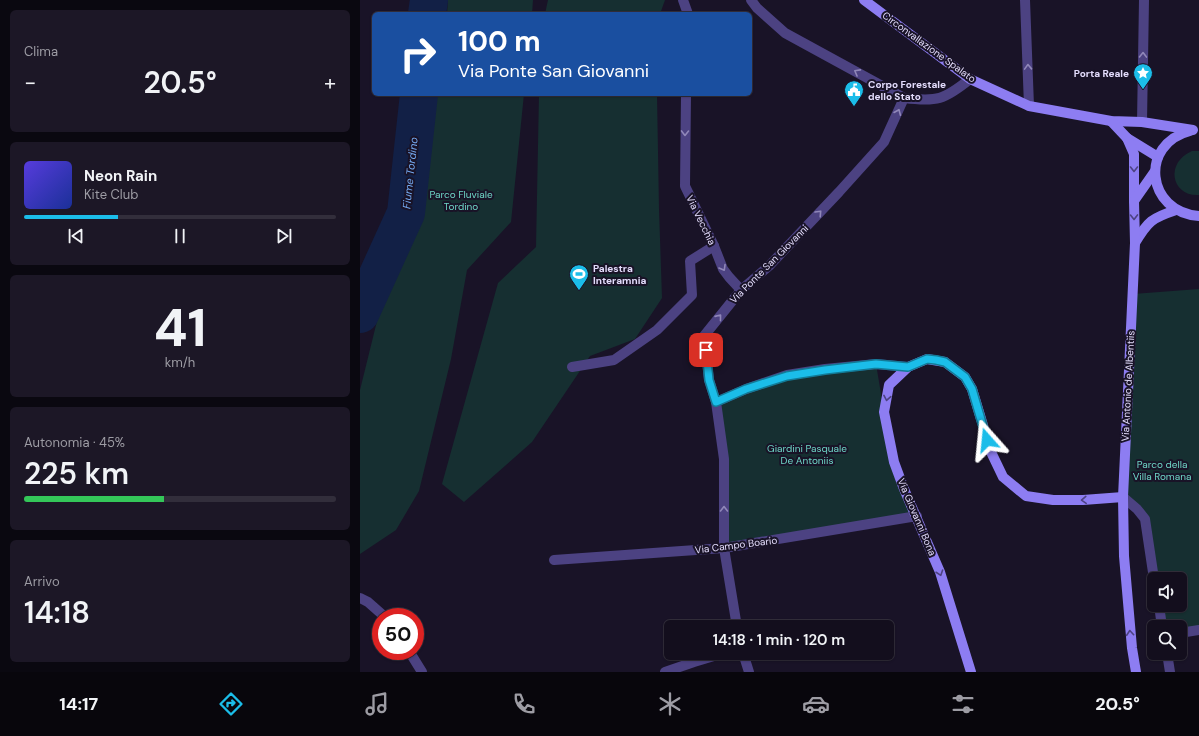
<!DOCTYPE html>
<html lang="it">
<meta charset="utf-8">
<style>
body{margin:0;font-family:"DM Sans",sans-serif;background:#1c1726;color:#f1f3f6;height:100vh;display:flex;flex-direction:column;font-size:15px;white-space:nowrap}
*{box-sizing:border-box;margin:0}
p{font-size:13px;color:#9d9ca4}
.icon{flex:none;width:22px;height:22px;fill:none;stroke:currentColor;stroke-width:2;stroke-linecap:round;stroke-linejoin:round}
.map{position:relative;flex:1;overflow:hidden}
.drawer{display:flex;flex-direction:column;gap:10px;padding:10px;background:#0a0810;width:360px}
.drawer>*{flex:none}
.banner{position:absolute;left:12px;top:12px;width:380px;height:84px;border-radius:6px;box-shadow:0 1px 3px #0004,0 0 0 1px #322e3b;background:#1a4fa0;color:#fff;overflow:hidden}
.tools{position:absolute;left:787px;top:572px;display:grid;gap:8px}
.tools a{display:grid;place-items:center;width:40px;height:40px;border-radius:6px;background:#130e1d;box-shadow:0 1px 3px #0004,0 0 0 1px #322e3b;font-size:20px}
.speed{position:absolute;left:12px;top:608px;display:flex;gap:8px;font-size:20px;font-weight:700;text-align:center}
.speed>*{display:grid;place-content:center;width:52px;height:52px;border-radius:50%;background:#130e1d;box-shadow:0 1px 3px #0004,0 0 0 1px #322e3b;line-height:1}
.speed .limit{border:6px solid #d22;background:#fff;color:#111}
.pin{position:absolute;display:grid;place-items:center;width:34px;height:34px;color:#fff;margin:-17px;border-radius:8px;box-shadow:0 2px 6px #0006}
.me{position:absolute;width:44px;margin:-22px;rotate:342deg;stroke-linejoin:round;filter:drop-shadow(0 0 3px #0008)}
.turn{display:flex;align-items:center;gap:14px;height:84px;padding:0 20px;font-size:18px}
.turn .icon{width:52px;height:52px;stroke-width:2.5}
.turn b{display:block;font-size:28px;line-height:34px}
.big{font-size:30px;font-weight:600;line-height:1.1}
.drawer .tile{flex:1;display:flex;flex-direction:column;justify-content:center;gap:6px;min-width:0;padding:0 14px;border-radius:6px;background:#1c1726}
.drawer .dial{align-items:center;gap:0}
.dial b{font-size:52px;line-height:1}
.song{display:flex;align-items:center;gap:12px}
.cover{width:48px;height:48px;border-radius:6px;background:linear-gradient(135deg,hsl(250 70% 55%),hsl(230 70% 35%))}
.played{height:4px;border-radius:2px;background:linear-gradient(90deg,#1bbde9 30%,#322e3b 30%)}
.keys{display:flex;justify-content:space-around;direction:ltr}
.heat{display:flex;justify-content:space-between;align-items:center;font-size:22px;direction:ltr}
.charge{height:6px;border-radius:3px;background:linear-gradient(90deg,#34c759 45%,#322e3b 0)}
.trip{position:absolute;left:304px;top:620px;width:230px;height:40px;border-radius:6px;background:#130e1d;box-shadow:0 1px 3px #0004,0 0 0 1px #322e3b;font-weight:600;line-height:40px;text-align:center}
.tab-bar{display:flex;height:64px;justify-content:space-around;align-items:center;background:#08060c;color:#9d9ca4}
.tab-bar .icon{width:28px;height:28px}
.tab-bar .current{color:#1bbde9}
.tab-bar b{font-size:18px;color:#f1f3f6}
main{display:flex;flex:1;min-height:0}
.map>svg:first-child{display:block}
.green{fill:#162f31}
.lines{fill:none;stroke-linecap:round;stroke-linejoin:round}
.river{stroke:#122046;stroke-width:38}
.lane{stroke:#4c4282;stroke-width:10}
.street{stroke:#4c4282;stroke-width:10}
.secondary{stroke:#8d7df2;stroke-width:10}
.oneway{stroke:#9087b9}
.oneway2{stroke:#4d4382}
.route-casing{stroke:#127b97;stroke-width:10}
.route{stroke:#1bbde9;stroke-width:7}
.labels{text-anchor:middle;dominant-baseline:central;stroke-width:4;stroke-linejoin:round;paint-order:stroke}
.street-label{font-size:10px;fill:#e3dcfc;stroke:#191327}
.poi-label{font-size:10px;font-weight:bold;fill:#e3dcfc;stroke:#191327;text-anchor:start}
.park-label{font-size:10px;fill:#6ed6c7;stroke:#191327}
.water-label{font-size:11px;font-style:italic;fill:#75aaf2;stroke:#191327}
</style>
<main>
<section class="drawer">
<div class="tile"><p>Clima</p>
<div class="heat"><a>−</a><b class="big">20.5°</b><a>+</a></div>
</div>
<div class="tile">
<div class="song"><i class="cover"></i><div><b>Neon Rain</b><p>Kite Club</p></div></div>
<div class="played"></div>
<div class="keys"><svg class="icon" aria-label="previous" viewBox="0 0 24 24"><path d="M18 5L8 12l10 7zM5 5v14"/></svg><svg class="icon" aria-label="pause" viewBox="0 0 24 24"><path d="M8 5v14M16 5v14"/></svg><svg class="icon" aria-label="next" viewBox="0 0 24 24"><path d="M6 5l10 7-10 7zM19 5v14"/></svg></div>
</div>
<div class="tile dial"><b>41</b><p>km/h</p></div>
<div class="tile"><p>Autonomia · 45%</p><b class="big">225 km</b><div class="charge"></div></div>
<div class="tile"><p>Arrivo</p><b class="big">14:18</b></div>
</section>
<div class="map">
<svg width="839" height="672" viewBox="0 0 839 672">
<rect width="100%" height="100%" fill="#191327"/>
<g class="green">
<path d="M88,0h85l-1,14h-85z"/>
<path d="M188,0h117l-5,14h-115z"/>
<path d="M73,94h91l-13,128 -44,48 -16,89 -32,132 -23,39 -36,24v-164z"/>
<path d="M179,94h118l2,115 3,89 -27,41 -45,17 -58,86 -68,60 -22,-18 56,-201 38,-36z"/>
<path d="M832,151h7v44c-27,2 -35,-32 -7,-44z"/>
<path d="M839,289v341l-19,3v-6h-18l-3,-22h21v-26h-26l-9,-60 -22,-22 10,-203z"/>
<path d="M516,364l12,71 29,81 -193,32 -8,-146 71,-27z"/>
</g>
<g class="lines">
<g class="river">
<path d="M67,14l2,-14"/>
<path d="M0,314l46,-101 13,-119"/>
</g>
<g class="lane">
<path d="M323,0l5,14"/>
<path d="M391,0l6,8 28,25 119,65"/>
<path d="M326,94l-1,92 29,60 9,23 6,8 12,13"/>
<path d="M212,367l42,-7 43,-30 35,-35 -2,-34 24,-15"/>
<path d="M0,598l8,4 17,15"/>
</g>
<g class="street">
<path d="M665,0l4,106"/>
<path d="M782,122l2,-122"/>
<path d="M356,402l30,-13 41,-14 38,-6 51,-5 32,3"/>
<path d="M763,497l14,12 8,10 9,60"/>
<path d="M194,560l170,-12 193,-32"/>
<path d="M799,605l3,22"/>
<path d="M377,627l-13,-79v-89l-8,-57 -7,-22 -5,-44 37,-46 28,-24 70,-74 45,-50 20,-44c33,4 40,2 66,-19"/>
<path d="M820,633l19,-3"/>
<path d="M49,651l13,21"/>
<path d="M383,653l6,19"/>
<path d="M807,653l3,19"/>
<path d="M305,672l29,-10 30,-9"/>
</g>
<g class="secondary">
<path d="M504,0l106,79 59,27 82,15 31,1 51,8"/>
<path d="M751,121l16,17 31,19"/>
<path d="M830,131c-51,13 -44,81 9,85"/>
<path d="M767,138l7,16v47"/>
<path d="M775,243c13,-22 17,-25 41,-33"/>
<path d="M611,672l-31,-100 -36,-83 -10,-27 -10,-50 5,-27 19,-18 19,-8 18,3 20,15 7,12 19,63 12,25 23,19 27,4h30l40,-3"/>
<path d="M776,672l-4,-24 -8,-92 -1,-59 12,-254 -1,-42 21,-30"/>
</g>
</g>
<defs><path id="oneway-chevron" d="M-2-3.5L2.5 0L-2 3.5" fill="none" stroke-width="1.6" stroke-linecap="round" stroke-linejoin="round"/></defs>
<g class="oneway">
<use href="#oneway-chevron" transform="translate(783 55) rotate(-89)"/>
<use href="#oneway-chevron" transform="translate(668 67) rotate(-92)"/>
<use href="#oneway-chevron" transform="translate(497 72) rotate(-151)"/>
<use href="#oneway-chevron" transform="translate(538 112) rotate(-67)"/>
<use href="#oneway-chevron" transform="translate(325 133) rotate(91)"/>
<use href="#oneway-chevron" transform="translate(459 213) rotate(-47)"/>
<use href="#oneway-chevron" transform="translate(363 268) rotate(60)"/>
<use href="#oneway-chevron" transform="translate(359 317) rotate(-51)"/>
<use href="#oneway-chevron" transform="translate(364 509) rotate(-90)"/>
</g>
<g class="oneway2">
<use href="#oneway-chevron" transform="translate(774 169) rotate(90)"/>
<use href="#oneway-chevron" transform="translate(774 217) rotate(89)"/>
<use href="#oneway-chevron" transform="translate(527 398) rotate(100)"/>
<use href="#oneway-chevron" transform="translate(724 500) rotate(177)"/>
<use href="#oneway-chevron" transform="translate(580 573) rotate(71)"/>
<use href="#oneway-chevron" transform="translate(770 633) rotate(-95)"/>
</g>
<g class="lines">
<g class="route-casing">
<path id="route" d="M346,350l3,30 7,22 30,-13 41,-13 38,-6 51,-6 32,3 19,-8 9,1 9,2 20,15 7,12 15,51"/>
</g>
<use href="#route" class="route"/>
</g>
<defs>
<g id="sight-pin" transform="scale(1)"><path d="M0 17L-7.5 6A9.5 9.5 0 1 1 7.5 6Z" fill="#1bbde9" stroke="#191327"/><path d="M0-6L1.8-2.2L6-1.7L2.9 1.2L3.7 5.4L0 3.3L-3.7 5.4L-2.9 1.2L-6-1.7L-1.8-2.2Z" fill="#fff"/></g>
<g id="civic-pin" transform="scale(1)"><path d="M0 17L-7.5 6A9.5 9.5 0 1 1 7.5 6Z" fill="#1bbde9" stroke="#191327"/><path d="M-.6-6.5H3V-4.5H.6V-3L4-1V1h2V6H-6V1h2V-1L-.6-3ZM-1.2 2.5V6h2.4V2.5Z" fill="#fff"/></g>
<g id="stadium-pin" transform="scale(1)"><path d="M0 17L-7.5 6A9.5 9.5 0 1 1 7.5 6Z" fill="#1bbde9" stroke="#191327"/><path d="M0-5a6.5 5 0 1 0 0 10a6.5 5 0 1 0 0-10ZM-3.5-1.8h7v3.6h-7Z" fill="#fff"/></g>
</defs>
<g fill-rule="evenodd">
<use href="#sight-pin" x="783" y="73"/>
<use href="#civic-pin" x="494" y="90"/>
<use href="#stadium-pin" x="219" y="274"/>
</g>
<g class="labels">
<g class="street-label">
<text transform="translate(569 47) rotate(36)">Circonvallazione Spalato</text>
<text transform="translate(341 220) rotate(64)">Via Vecchia</text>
<text transform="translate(409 264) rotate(-45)">Via Ponte San Giovanni</text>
<text transform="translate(768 386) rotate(-87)">Via Antonio de Albentiis</text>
<text transform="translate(557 517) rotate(67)">Via Giovanni Bona</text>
<text transform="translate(376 545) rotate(-7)">Via Campo Boario</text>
</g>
<g class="poi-label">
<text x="769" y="73" text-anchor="end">Porta Reale</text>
<text x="508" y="84">Corpo Forestale<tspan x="508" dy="12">dello Stato</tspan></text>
<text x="233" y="268">Palestra<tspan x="233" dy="12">Interamnia</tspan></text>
</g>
<g class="park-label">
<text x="101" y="194">Parco Fluviale<tspan x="101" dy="12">Tordino</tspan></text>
<text x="447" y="448">Giardini Pasquale<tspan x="447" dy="12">De Antoniis</tspan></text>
<text x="802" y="464">Parco della<tspan x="802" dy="12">Villa Romana</tspan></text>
</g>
<g class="water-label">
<text transform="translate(50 173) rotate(-84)">Fiume Tordino</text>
</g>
</g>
</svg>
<div class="tools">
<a><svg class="icon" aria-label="sound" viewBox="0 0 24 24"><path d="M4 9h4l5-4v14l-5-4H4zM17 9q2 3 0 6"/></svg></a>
<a><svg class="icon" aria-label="search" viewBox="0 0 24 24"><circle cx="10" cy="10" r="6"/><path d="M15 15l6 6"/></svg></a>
</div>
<div class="speed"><div class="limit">50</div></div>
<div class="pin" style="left:346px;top:350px;background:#d93025"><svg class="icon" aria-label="arrive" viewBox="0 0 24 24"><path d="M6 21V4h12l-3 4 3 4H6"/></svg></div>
<svg class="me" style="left:627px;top:440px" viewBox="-20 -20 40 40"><path d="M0-17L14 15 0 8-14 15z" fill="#1bbde9" stroke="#fff" stroke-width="4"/></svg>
<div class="trip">14:18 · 1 min · 120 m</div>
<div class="banner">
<div class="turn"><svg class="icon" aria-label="right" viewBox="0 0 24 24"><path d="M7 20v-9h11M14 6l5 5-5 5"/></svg><div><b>100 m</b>Via Ponte San Giovanni</div></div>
</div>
</div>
</main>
<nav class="tab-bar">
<b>14:17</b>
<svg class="icon current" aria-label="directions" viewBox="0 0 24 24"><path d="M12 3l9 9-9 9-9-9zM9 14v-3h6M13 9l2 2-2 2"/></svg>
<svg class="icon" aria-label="music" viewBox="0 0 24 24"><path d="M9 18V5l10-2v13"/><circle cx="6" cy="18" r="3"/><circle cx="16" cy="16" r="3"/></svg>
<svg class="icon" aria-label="phone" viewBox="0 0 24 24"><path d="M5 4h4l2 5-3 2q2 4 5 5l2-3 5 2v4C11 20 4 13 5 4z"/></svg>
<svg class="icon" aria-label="climate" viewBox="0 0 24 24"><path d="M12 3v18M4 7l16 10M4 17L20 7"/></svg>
<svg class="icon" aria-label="car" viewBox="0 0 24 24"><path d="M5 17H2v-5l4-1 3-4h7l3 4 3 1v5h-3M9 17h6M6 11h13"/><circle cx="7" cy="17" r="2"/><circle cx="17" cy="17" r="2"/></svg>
<svg class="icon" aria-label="filters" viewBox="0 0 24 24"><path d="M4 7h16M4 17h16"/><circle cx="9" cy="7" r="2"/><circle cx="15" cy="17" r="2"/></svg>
<b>20.5°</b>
</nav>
